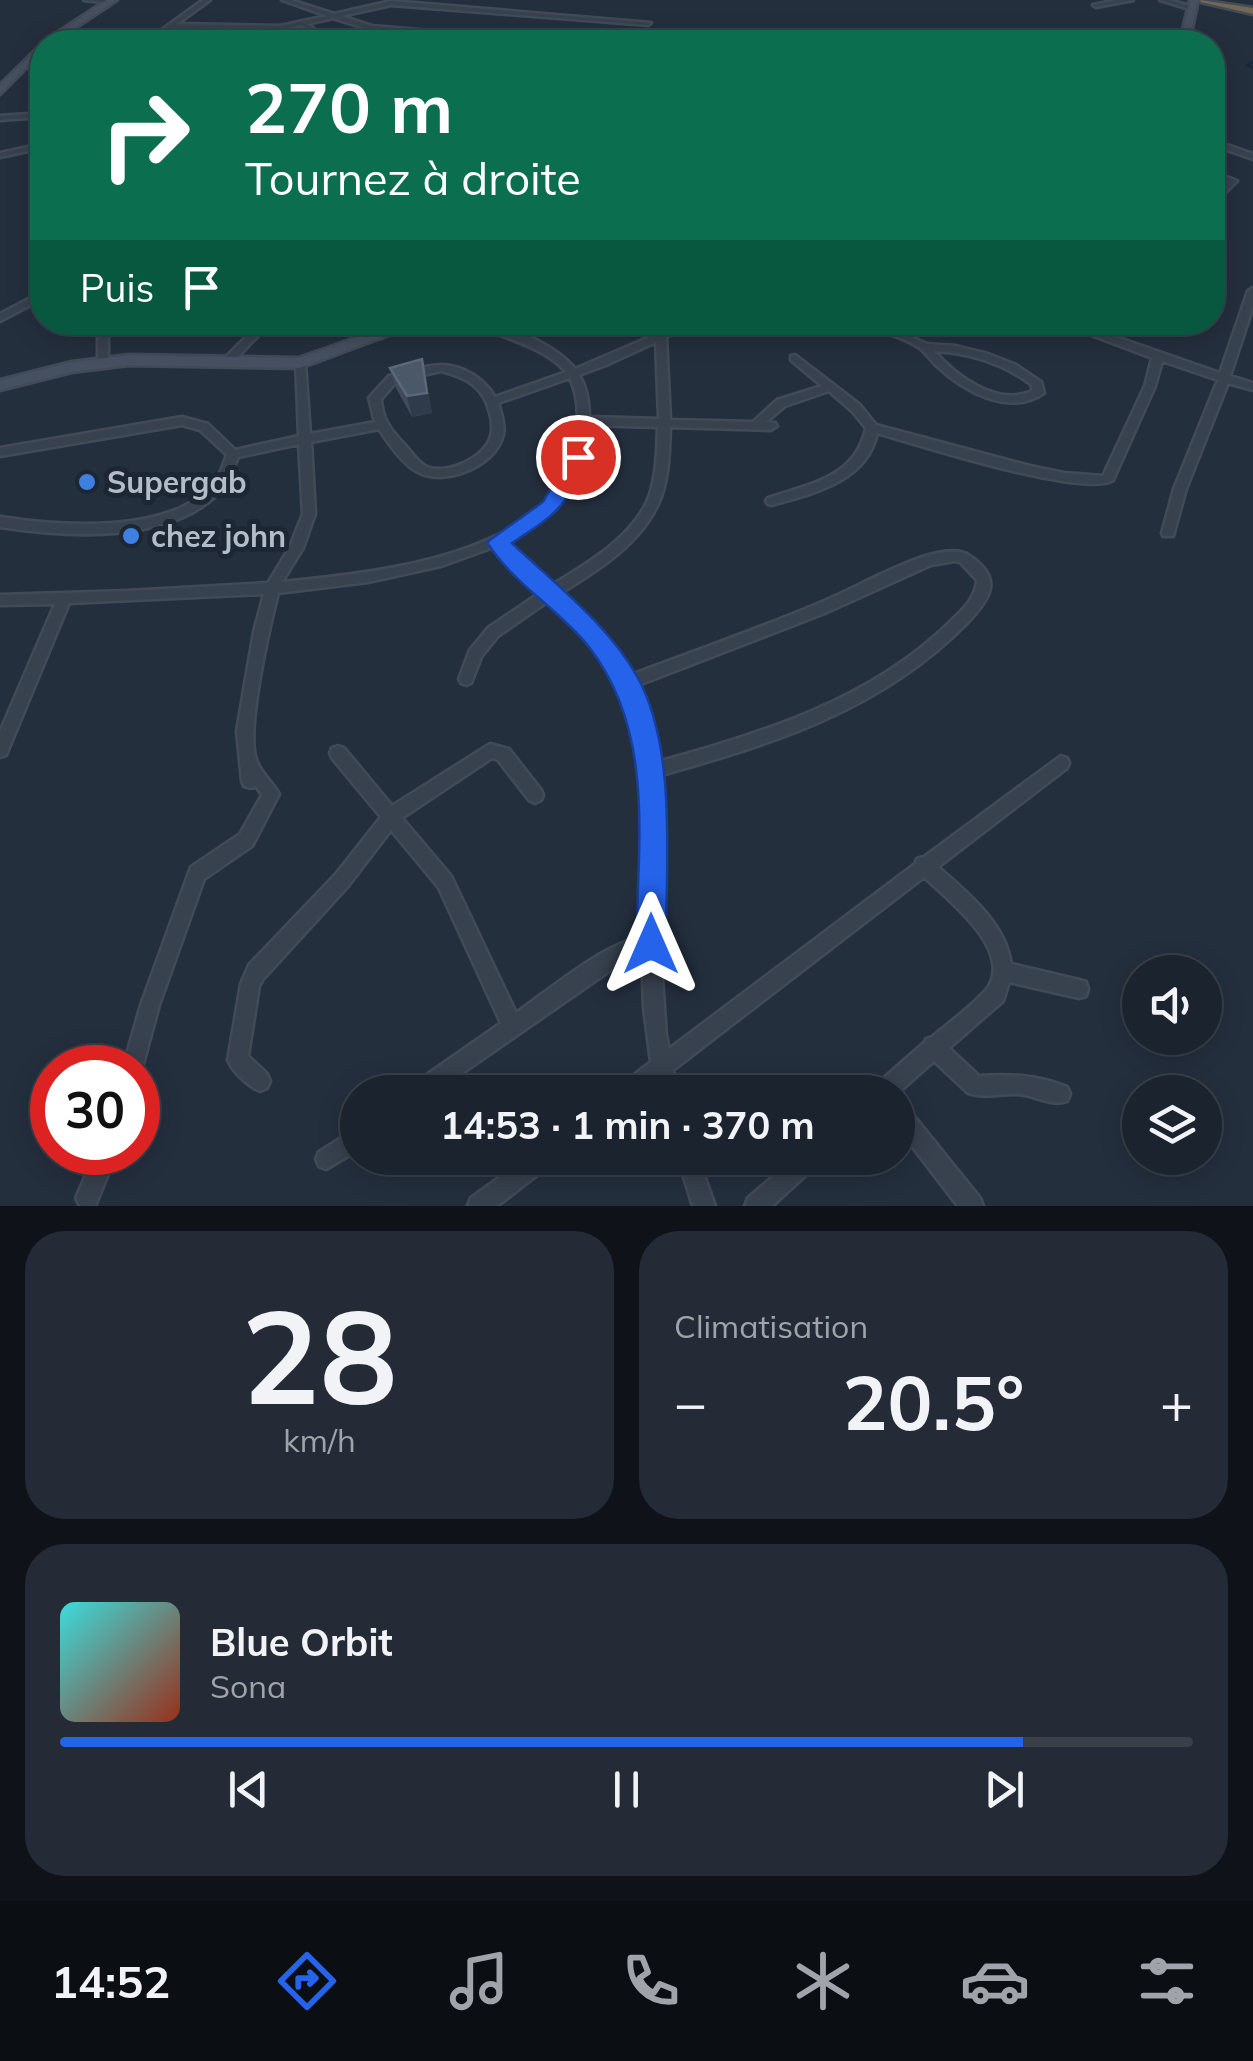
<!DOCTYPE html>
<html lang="fr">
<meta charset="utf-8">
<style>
body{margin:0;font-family:Mulish,sans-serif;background:#242b36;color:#f1f3f6;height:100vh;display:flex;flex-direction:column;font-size:38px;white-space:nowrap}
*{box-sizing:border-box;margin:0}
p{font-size:32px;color:#a0a4aa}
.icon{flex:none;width:55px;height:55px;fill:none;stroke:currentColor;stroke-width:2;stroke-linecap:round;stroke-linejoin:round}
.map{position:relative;height:1206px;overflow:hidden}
.panel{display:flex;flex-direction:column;gap:25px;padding:25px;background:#0f1319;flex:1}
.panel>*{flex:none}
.guide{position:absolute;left:30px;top:30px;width:1195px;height:305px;border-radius:40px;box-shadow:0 5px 25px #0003,0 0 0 2px #39404a;background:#0b6e4f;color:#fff;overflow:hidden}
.controls{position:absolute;left:1122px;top:955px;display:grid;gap:20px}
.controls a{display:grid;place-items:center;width:100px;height:100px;border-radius:50%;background:#1b232e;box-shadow:0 5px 25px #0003,0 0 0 2px #39404a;font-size:50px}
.speed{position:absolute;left:30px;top:1045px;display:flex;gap:20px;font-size:50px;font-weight:700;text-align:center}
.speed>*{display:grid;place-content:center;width:130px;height:130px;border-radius:50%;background:#1b232e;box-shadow:0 5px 25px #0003,0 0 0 2px #39404a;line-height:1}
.speed .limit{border:15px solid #d22;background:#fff;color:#111}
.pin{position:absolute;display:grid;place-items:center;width:85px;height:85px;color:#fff;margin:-42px;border:5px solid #fff;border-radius:50%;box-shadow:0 2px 10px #0007}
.me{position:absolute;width:110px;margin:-55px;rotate:0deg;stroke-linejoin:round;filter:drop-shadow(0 0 8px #0008)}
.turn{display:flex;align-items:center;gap:35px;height:210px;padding:0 50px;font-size:45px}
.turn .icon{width:130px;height:130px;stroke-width:2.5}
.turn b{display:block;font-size:70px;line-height:85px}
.then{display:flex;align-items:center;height:95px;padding:0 50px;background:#0003;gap:20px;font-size:38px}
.big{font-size:75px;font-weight:700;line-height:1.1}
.panel .tile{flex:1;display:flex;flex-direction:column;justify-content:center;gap:15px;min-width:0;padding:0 35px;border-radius:40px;background:#242b36}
.panel .dial{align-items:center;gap:0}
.dial b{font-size:130px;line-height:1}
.song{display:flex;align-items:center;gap:30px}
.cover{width:120px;height:120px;border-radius:15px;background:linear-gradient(135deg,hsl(180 70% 55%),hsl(10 70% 35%))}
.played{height:10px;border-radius:5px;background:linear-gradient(90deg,#2563eb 85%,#39404a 85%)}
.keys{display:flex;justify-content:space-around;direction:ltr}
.heat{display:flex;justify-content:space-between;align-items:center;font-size:55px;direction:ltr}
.panel .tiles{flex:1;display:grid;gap:25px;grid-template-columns:1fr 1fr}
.tile:last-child{grid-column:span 2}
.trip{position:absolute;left:340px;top:1075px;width:575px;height:100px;border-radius:50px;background:#1b232e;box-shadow:0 5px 25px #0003,0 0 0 2px #39404a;font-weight:700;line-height:100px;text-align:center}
.tab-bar{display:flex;height:160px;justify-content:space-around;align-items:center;background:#0b0e12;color:#a0a4aa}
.tab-bar .icon{width:70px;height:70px}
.tab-bar .on{color:#2563eb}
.tab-bar b{font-size:45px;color:#f1f3f6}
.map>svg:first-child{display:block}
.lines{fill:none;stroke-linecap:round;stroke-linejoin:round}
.stream{stroke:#17263c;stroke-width:2.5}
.street-casing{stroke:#414a57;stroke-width:5}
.secondary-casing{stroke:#414a57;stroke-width:5}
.highway-casing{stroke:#434c59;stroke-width:5}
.street{fill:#38414e;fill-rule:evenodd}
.secondary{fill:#465061;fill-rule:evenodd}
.highway{fill:#746855;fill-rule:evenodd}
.wall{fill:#3f4b5c}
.shaded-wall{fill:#2f3b4b}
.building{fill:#4b5868;stroke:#5c6777;stroke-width:2.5}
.route{fill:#2563eb;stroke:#184099;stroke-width:2.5}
.shop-dot{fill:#3f7fe0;stroke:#1d2633;stroke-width:4}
.labels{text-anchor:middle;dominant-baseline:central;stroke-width:10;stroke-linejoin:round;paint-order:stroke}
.poi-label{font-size:30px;font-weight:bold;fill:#b4bcc9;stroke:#1d2633;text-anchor:start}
</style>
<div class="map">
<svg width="1253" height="1206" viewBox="0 0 1253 1206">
<rect width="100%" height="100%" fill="#242f3e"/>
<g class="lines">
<path class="stream" d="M1253,62l-6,3 6,3"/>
<g class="street-casing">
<g id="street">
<path d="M84,0h29l1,1 -3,2z"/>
<path d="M203,0h7l-33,24 103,2 47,-10 -45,-16h9l43,14 57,-13 260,22 -3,2 -257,-20 -50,11 31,10 187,16h-22l-166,-12 -38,-12 -26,6 26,18h-7l-24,-17 -22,5 -108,-2 -20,14h-7z"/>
<path d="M1118,0h15l-37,7 -3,-2z"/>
<path d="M1160,0h10l26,8 -3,2z"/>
<path d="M42,113v4l-42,3v-4z"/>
<path d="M1212,140l41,14v5l-41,-14z"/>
<path d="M42,144v4l-42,9v-4z"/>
<path d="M1212,171l25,10 -25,24v-7l16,-16 -16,-6z"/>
<path d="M1253,288v18l-23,70 23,7v7l-25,-7 -42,106 -13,47h-10l-1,-3 12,-44 44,-109 -56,-19 -7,25 -42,94c-27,19 -197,-36 -236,-47 -10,49 -64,60 -105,72l-4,-1 -2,-3 2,-3c41,-14 88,-20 98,-70l-14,-17 -23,-20 -44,15 -19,16 9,1 2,3 -6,4 -101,-3c-1,25 -1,54 -12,77 -19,41 -60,66 -97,89l46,47 24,35c61,-23 124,-45 184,-70 37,-15 73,-37 111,-49 13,-4 33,-8 44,0 34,23 20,43 -3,67 -85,87 -195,121 -309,153l2,173 6,87 3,13 246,-185 2,-5 7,-2 137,-101 6,2 2,5 -2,5 -129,99c30,26 67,56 73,97l68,16 7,2 2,7 -2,7 -7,2 -70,-16 -6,19 -54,47 30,28c32,-2 58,-1 88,11l3,7 -3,7c-16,6 -32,-6 -49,-7 -17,-1 -34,5 -50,-1l-34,-32 -36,32 -25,-1 3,-7 48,-42 2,-4 6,-2c14,-12 51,-39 58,-53 19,-37 -42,-85 -66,-107l-251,193 5,22h-20l-2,-9 -12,9h-26l3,-7 30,-23 -7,-54 -2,-53 -10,2 -24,15 -173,120h-26l3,-7 89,-62 -62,-135 -48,-58 -43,56 -85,93 -4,7 -11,70 19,18 3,7 -3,7 -7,3c-12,-5 -27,-19 -32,-31l13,-76 8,-19 87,-91 45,-57 -49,-59 -2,-5 2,-5 6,-2 6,2 48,58 98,-62 19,5 32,41 2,5 -2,5 -6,3 -6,-3 -31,-40 -6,-2 -90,60 49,58 65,137c33,-23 87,-69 126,-76 -1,-78 14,-184 -22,-254 -17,-32 -44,-58 -70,-83l-52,36 -17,21 -10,26 -5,2 -5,-2 -2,-4 11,-29 18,-22 53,-36 -47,-45 -53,19 -73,16 -90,11c-8,32 -34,141 -21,169 5,12 16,21 22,32l-27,52 -48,33 -45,126 -19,70 -2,1v-8h-15l18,-63 50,-138 49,-33 22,-39 -6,-9 -6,2 -6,-2 -2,-5 -5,-50 17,-99 10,-38 -195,9 -61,147 -2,5 -6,2v-25l55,-128 -55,1v-10l128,-4 140,-8 22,-36 13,-33 -4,-70 -61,13c-5,12 -9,26 -18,35 -51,52 -154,45 -220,35v-10c59,9 172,18 214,-34 7,-8 9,-19 13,-28l-27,-25 -18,-5 -182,31v-8l182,-31 26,7 27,26 64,-14 -3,-75 4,-1 5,3 5,71 65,-12 -6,-24 20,-22 4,-1c15,-3 33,-10 48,-10 22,0 43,14 54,32l71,-25c-25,-28 -63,-32 -94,-50 31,0 83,22 103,47l77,-33 -30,-14h15l23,10 21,-10h14l-29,15 4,83 83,2 24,-22 45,-14 -31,-26v-4l4,-1 65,50 16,20 154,41 34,7 39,3 42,-90 7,-28 -95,-36h16l147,51 28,-82zM656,342l3,77 -70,-2c0,-15 -2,-29 -10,-42l27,-10zM441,371c25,6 43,16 49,42 2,7 3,16 1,23 -6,22 -44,39 -64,31 -9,-4 -16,-15 -22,-22 -14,-14 -23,-26 -24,-46l16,-18zM570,378c10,21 9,45 4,67 -4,22 -13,46 -30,61 -67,56 -178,68 -262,76l21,-34 12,-34 -4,-72 68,-13c9,14 23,34 37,42 27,17 80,-5 87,-36 2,-10 -2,-22 -5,-32zM589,425l69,2c-1,25 -1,54 -12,77 -19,37 -60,60 -94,81l-46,-42c53,-32 77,-53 83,-118zM954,561l6,1 17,18c-1,19 -16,31 -29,44 -80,77 -186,109 -291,138l-6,-36 -15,-40 189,-73 106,-48z"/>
<path d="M42,292v7l-42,22v-7z"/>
<path d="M98,322h10v40l-5,3 -5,-3z"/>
<path d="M229,322h42l-41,43 -4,1 -5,-3 1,-2 32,-32z"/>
<path d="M365,322h11l10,13 -5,3 -4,-1z"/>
<path d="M863,322h15l49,22 28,2 33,8 28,11 25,17 3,11c-34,24 -81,-2 -107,-27 -6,-5 -10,-12 -16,-17 -17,-13 -40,-16 -58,-27zM934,351c36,2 69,12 98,34v6c-35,16 -76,-15 -98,-40z"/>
<path d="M1113,322l34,3 27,-3 -27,9z"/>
<path d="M898,1102l7,3 75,93 3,8h-25l-60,-78z"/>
<path d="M358,1127v23l-32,19 -7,-3 -3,-7 3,-7z"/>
<path d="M96,1152h21l-22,54h-15l-4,-8z"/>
<path d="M526,1158h27l-3,7 -53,41h-29l3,-8z"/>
<path d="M678,1158h20l17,48h-22z"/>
<path d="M795,1158h25l-3,7 -45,41h-27l3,-8z"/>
</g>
</g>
<g class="secondary-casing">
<g id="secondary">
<path d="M107,0h10l-63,42h-11z"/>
<path d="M1190,0h8l-9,42h-9z"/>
<path d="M42,44v8l-42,42v-9z"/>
<path d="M400,322h23l-123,46 -171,-3 -57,7 -72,18v-10l72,-18 57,-7 170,3z"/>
</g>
</g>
<g class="highway-casing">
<path id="highway" d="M1200,0l53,8v6l-52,-12z"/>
</g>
<use href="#street" class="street"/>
<use href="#secondary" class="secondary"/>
<use href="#highway" class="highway"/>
</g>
<path class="wall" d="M422,359l10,54 -20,4 -16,-29 -6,-20z"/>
<path class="shaded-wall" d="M422,359l10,54 -20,4 -5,-21z"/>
<path class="building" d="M422,359l5,34 -20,3 -17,-28z"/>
<path class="route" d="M578,451l10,6c-22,50 -31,57 -76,86 43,41 97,82 126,135 39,72 28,185 28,266l-4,10 -11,5 -10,-5 -5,-10c2,-102 19,-212 -47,-297 -30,-38 -77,-64 -102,-105l56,-40 28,-49z"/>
<g class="shop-dot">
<circle cx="87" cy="482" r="10"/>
<circle cx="131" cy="536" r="10"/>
</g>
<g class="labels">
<g class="poi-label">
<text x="107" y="482">Supergab</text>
<text x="151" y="536">chez john</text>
</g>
</g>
</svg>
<div class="controls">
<a><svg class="icon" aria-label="sound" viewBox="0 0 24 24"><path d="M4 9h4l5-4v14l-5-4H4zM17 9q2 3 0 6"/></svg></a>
<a><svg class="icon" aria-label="layers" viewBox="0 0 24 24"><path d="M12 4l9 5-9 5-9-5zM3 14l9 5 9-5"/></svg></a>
</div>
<div class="speed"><div class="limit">30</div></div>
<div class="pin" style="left:578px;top:457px;background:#d93025"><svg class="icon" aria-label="arrive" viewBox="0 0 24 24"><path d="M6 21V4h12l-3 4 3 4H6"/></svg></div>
<svg class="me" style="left:651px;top:944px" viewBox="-20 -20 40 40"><path d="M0-17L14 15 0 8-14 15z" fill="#2563eb" stroke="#fff" stroke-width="4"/></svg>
<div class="trip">14:53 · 1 min · 370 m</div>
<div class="guide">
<div class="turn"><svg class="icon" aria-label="right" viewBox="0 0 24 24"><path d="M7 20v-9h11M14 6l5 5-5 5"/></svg><div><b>270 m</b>Tournez à droite</div></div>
<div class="then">Puis<svg class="icon" aria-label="arrive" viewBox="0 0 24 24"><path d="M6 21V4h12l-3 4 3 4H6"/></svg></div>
</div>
</div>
<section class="panel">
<div class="tiles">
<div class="tile dial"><b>28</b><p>km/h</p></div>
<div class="tile"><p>Climatisation</p>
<div class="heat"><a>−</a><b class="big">20.5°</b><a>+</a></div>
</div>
<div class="tile">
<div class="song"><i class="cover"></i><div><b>Blue Orbit</b><p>Sona</p></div></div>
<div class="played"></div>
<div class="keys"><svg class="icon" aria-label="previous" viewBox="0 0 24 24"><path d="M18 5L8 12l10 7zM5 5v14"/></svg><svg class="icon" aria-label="pause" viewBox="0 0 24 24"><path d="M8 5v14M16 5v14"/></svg><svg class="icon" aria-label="next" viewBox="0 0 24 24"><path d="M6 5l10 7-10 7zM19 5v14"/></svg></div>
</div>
</div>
</section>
<nav class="tab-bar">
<b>14:52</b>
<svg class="icon on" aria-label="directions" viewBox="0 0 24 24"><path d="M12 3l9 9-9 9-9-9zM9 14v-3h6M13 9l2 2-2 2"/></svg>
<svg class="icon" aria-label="music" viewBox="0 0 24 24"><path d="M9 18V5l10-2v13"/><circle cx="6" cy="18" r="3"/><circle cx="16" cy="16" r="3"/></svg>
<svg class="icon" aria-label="phone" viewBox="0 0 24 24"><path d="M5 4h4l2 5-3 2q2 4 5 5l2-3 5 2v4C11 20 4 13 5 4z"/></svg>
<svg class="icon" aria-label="climate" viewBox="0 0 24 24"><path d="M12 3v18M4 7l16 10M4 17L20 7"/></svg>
<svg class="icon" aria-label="car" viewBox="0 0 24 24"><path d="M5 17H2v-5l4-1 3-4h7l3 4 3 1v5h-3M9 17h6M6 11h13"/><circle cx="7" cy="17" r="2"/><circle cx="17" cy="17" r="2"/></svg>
<svg class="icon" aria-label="filters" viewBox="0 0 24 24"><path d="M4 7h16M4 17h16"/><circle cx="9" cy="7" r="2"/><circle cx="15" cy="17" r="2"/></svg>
</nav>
